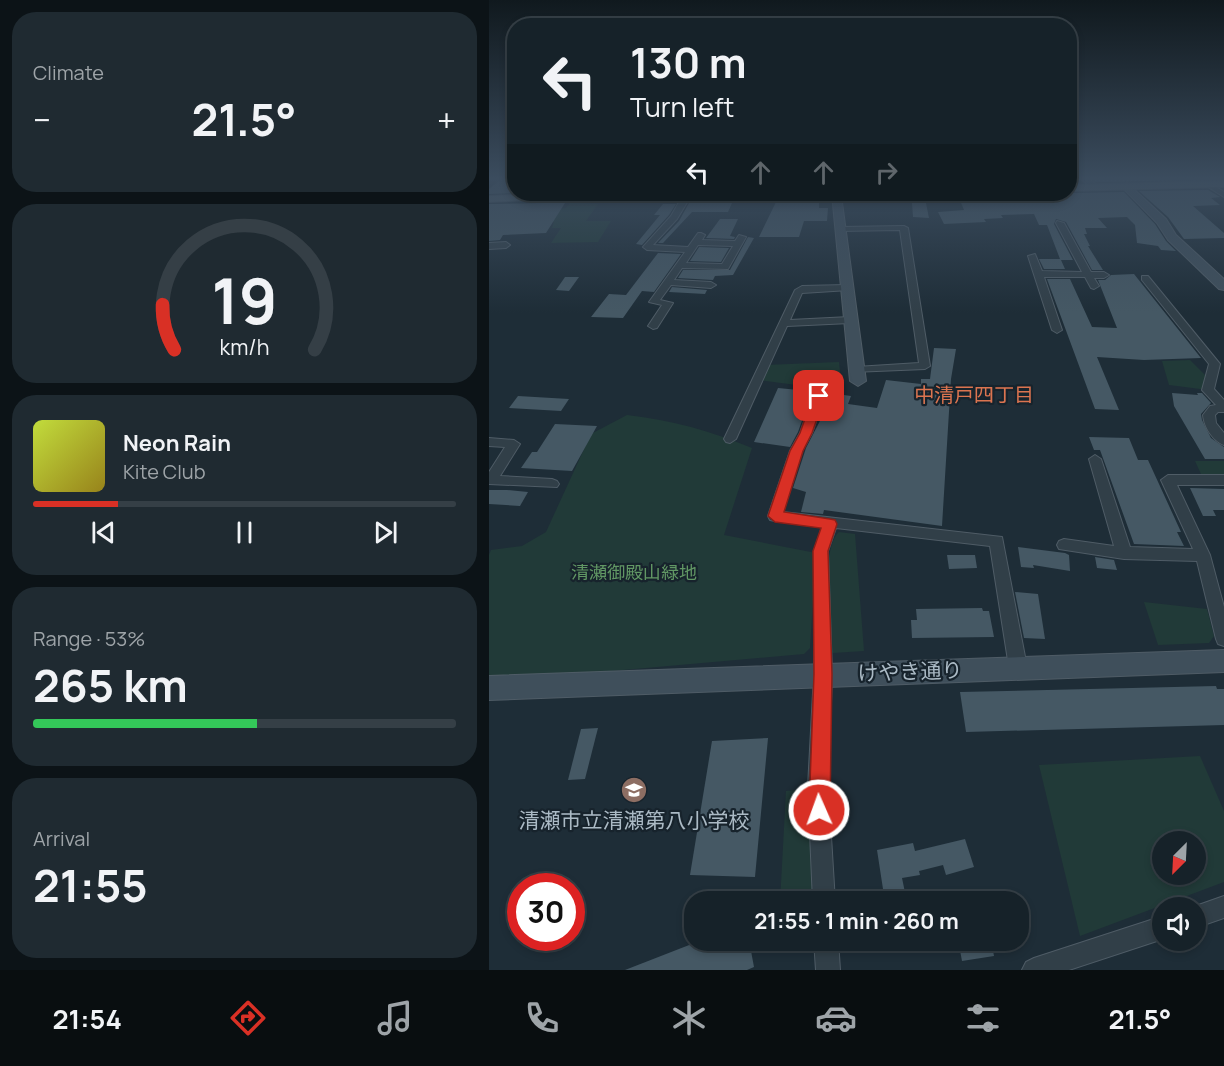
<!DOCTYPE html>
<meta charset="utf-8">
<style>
body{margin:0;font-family:Manrope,"Noto Sans JP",sans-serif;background:#1f2a31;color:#f1f3f6;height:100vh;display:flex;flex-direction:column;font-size:22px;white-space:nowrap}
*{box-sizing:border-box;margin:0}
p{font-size:20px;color:#9ea4a8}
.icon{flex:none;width:33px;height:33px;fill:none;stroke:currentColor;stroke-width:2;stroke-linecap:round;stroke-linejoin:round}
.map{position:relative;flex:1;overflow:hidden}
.side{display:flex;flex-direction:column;gap:12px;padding:12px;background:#0c1317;width:489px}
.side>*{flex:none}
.guide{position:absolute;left:18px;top:18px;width:570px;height:183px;border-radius:24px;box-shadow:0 3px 9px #0003,0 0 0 2px #353f46;background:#162229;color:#f1f3f6;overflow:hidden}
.needle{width:39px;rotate:204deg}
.fabs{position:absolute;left:663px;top:831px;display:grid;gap:12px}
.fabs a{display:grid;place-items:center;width:54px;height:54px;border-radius:50%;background:#162229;box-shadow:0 3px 9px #0003,0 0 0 2px #353f46;font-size:30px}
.speed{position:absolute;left:18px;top:873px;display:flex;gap:12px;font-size:30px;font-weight:700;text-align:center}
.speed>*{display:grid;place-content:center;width:78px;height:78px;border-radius:50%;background:#162229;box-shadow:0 3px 9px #0003,0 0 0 2px #353f46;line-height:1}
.speed .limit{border:9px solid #d22;background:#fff;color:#111}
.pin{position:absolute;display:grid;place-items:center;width:51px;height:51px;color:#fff;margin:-26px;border-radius:12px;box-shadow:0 3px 9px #0006}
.me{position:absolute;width:66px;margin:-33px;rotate:358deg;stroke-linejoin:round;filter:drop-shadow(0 0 4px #0008)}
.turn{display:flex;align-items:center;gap:21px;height:126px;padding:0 24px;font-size:27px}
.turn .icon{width:78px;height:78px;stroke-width:2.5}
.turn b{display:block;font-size:42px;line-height:51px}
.lanes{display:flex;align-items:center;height:57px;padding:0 24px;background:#0003;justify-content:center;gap:30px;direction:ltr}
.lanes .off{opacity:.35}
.big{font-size:45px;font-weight:700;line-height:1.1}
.side .card{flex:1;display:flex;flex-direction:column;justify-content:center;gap:9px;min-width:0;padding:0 21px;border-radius:24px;background:#1f2a31}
.side .dial{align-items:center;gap:0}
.dial svg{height:156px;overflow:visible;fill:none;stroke:#353f46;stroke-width:7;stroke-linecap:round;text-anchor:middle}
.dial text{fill:#f1f3f6;stroke:none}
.song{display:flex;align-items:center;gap:18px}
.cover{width:72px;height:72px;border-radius:9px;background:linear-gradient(135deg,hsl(70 70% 55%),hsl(50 70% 35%))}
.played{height:6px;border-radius:3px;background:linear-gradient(90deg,#d93025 20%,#353f46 20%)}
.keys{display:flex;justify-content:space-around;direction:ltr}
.heat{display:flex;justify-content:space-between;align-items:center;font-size:33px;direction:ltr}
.charge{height:9px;border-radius:4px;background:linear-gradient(90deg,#34c759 53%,#353f46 0)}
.trip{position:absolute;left:195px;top:891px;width:345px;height:60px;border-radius:24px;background:#162229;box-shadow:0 3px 9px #0003,0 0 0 2px #353f46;font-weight:700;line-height:60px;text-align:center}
.dock{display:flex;height:96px;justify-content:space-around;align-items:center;background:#090e10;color:#9ea4a8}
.dock .icon{width:42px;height:42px}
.dock .active{color:#d93025}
.dock b{font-size:27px;color:#f1f3f6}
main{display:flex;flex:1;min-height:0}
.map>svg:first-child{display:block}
.green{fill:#213a38;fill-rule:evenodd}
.building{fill:#455864}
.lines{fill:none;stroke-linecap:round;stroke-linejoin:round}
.street-casing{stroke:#4f5c66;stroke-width:2}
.secondary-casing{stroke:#4f5c66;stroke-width:2}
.primary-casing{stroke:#3e4a54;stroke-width:2}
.street{fill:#313f48;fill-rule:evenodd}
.secondary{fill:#3f4f5b;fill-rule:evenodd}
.primary{fill:#4f5e68;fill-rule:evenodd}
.route{fill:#d93025;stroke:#8d1f18;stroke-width:1.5}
.labels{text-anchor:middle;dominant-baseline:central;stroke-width:4.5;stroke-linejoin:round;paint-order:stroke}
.park-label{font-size:18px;fill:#619764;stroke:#17232c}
.neighbourhood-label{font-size:20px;fill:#db7450;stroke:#17232c}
.near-street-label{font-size:21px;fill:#abbac5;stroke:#17232c}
.near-poi-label{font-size:21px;fill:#abbac5;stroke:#17232c}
</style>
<main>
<section class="side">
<div class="card"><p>Climate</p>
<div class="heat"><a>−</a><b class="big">21.5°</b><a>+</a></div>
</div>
<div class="card dial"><svg viewBox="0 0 100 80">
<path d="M14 69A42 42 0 1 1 86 69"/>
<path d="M14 69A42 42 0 0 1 8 46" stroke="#d93025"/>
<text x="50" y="56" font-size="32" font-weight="700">19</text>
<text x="50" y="72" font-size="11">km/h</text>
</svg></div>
<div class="card">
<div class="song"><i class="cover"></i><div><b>Neon Rain</b><p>Kite Club</p></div></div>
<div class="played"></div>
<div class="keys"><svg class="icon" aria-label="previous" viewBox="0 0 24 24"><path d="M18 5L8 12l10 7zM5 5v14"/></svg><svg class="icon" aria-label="pause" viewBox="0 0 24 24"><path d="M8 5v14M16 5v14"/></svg><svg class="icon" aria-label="next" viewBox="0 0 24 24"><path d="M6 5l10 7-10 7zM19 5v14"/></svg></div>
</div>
<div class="card"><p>Range · 53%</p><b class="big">265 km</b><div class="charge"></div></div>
<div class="card"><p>Arrival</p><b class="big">21:55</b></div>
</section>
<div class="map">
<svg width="735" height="970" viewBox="0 0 735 970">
<rect width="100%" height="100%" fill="#1e2d37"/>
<g class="green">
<path d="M81,203l28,1 -12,17h25l-13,21 -47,1 10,-15h-9l2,-6h-4l10,-13 6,-1z"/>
<path d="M701,360l20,20 -2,10 -39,-5 -7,-24z"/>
<path d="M350,362l3,29 -83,-11 6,-15z"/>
<path d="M138,415c45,5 84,16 125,33l-28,87 92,18 -6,95 -6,6 -315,28v-127l2,-5 31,-4 24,-14 45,-98z"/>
<path d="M706,461h29v13h-23z"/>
<path d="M350,532l16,2 9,117 -31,2 -7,-6c1,-24 -4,-101 13,-115z"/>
<path d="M655,602l63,7 7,27 -5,7 -51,2z"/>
<path d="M711,756l24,55v71l-144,54 -41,-171zM674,842h32v32h-32z"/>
<path d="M328,788l3,113 -40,1 6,-111z"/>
</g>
<g class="building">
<path d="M619,178h82v2l-94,2 -3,-3z"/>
<path d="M11,180h15v13l-26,1v-5z"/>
<path d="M719,190l12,7 -9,1 9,7 -27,1 31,27v5l-40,1 -16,-22 -29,-26z"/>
<path d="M635,192l31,32 11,17 10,10 -15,-1 -3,-4 -21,-3 -2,-18 -8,-8 -29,1 9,10h-22l2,6h-3l6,12h-2l15,24h-11l-26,-48 -10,-3 -2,5 19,36h-12l4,9h-21l-5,-10h21l-13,-34h-8l-5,-11 -33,1 2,3 -19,1 2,3 -42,2 -6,-12 26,-2 -4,-10 66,-2 -2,-4z"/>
<path d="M330,201v7h9l-1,13h-23l-5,16h-40l17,-35z"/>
<path d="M57,203h19l-19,30 -43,2 -3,5 -11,1v-37z"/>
<path d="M200,203h43l-4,9h-36l-29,31h-5l21,-22z"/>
<path d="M423,203h14l3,15 -16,-1z"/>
<path d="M174,204h13l-7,11 -27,30 -6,-1 24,-29h-6z"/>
<path d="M231,219h18l-8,17 5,1 -1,2 -28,-1z"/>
<path d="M259,237l6,1 -21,37 -18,1 -2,4 -35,-2 5,-8h47z"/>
<path d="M210,247l30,1 -8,14 -31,-1z"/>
<path d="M169,253l23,1 -27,38 -12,-1 -19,27 -32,-1 18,-23 17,1z"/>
<path d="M645,274l67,84 -57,2 -47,-3 22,53 -24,-1 -48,-130h23l22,48 25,1 -19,-48h7l6,-5z"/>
<path d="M76,277h14l-10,14 -13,-1z"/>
<path d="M183,287l35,3 -2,4 -36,-2z"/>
<path d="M445,348l22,1 -5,30 -9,147 -118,-16 -1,4 -22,-2 5,-20 -13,-4 13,-40 16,-31 8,-24 21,3 -3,8 29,4 9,-28 35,4v-5h9z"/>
<path d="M289,388l31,3 -8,23 3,1 -6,17 -8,15 -36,-5z"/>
<path d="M683,393l26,2 -1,-2h5l9,10 -10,11 1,6 9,18 13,9v12h-19l-31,-53z"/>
<path d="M29,396l51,3 -8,12 -52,-3z"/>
<path d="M66,424l42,2 -25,45 -51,-3 11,-16h5z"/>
<path d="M600,437l40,1 9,22h10l33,72h-4l7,14 -50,-2 -34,-94h-6z"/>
<path d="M701,488l34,1v21h-11l3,6h-13z"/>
<path d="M0,490h18l21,2 -8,14 -31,-2z"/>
<path d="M529,547l47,6 4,2 1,16 -37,-6 1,3 -13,-1z"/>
<path d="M458,555h28l2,13 -28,1z"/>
<path d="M606,557l19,3 3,10 -20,-2z"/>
<path d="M526,592l23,2 7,45 -21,-1z"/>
<path d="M493,608l1,3h6l5,26 -82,1 -1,-18h6l-1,-11z"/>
<path d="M727,686l1,3h7v36l-258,7 -6,-40z"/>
<path d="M109,728l-13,51 -17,1 13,-51z"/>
<path d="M279,738l-13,139 -65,-2 22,-134z"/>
<path d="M476,839l9,28 -28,8 -3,-10 -24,6 1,4 -18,3 5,24h-22l-8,-52 36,-7 2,8z"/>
<path d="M213,940h47l5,27 -7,3h-122z"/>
<path d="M469,940h33l3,16 -32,5z"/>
</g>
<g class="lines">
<g class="street-casing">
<g id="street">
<path d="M592,178h7l11,9 -7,2z"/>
<path d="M703,178h7l6,5h5l14,9v5l-19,-12h-5z"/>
<path d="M193,197l7,2 -12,20 -24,26 35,2 10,-14h3l4,2 -3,5 33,1 4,-6 7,2 -18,32 -46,-1 -8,12 37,2 5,3 -5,3 -40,-3 -11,15 13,3 -16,25 -4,1 -5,-3 14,-21 -13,-3 36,-50 -38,-2 -4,-3 28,-31zM209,245l35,1 -11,18 -36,-1z"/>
<path d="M568,221l7,2 27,49h13l5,3 -5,3h-10l5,8 -5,3 -3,-1 -6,-11h-41l18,53 -5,3 -5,-3 -24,-74 7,-2 7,17 40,1 -26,-49z"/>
<path d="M415,226l4,2 22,138 -5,3 -73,3 -2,-2 6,-3 63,-4 -19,-133 -60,1 -4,-2 4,-2z"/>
<path d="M0,243l17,-1 4,3 -4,3 -17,1z"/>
<path d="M653,276h6l72,88 -6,25 10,11v12h-6l-3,3 1,8 8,10v12c-11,-4 -20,-18 -21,-30l7,-9 6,-1 -14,-15 7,-26 -67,-84z"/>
<path d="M357,285l3,1v4l-47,3 -12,27 60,-3 5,3 -5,3 -63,3 -51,113 -6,4 -4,-1 -2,-3 71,-149 7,-4z"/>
<path d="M330,392l6,4 -13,37 -10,18 -19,61 219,25 25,130 -3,6 -6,2 -6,-2 -3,-6 -19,-121 -154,-18 -8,23 4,123 -4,113 7,115h-22l-5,-115 6,-113v-123l8,-24 -47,-6 -5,-1 -2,-4 22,-65 10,-18 13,-37z"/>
<path d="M0,438l25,2 6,4 -20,32 52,3 5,2 2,3 -2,3 -68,-3v-12l16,-25 -16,-1z"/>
<path d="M606,455l6,4 29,88 63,2 -32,-69 7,-5h56v10h-47l33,70 14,52v39l-6,-2 -2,-5 -19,-78 -73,-2 -65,-10 -2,-4 2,-4 5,-2 50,7 -25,-87z"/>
<path d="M735,896v22l-29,10v-20h-5z"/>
<path d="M674,916v23l-94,31h-47l4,-8 8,-4z"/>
<path d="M325,940h24l2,30h-24z"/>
</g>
</g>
<g class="secondary-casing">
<g id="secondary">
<path d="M638,183l39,36 10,16 48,44v11l-5,-1 -51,-49 -11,-17 -34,-35 -1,-2z"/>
<path d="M343,194l9,1 25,186 -8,5 -8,-5z"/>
<path d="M735,650v22l-735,28v-24z"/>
</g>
</g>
<g class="primary-casing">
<g id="primary">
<path d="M735,181v6l-155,4v-6z"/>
<path d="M42,194l120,2 240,-2 -6,3 -234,5 -101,-3 -61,3v-6z"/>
</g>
</g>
<use href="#street" class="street"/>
<use href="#secondary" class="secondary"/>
<use href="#primary" class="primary"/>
</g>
<linearGradient id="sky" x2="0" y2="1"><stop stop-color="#10191e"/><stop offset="0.57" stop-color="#3b4c5e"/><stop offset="1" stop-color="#3b4c5e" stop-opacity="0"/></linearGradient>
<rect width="735" height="313" fill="url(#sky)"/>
<path class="route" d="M330,392l6,4 -13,37 -9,18 -19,61 46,7 5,1 2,4 -9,27 4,123 -2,136 -3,7 -8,3 -7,-3 -3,-7 5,-136 -1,-123 8,-23 -46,-6 -7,-6 22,-65 10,-18 13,-37z"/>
<defs>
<g id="school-disc" transform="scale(1.35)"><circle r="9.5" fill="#8d6e63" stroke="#17232c"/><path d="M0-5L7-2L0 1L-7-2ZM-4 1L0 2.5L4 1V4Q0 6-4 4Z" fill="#fff"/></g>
</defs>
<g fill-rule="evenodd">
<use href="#school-disc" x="145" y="790"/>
</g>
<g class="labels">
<g class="park-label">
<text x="145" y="572">清瀬御殿山緑地</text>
</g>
<g class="neighbourhood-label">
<text x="485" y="394">中清戸四丁目</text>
</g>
<g class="near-street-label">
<text transform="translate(421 671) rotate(-2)">けやき通り</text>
</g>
<g class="near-poi-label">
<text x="145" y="820">清瀬市立清瀬第八小学校</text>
</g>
</g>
</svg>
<div class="fabs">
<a><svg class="needle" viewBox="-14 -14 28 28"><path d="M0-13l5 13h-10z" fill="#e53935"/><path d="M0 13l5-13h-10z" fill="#9ea4a8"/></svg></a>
<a><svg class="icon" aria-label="sound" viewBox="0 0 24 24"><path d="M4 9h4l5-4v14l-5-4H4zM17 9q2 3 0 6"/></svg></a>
</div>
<div class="speed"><div class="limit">30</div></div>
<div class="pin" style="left:330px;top:396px;background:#d93025"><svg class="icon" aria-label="arrive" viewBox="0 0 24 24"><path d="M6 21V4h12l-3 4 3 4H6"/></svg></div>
<svg class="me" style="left:330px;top:810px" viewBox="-20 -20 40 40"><circle r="17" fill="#d93025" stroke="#fff" stroke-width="3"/><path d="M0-11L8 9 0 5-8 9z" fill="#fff"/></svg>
<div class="trip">21:55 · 1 min · 260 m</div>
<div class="guide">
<div class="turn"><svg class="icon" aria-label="left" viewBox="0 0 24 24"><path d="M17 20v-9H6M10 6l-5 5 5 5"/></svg><div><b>130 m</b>Turn left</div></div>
<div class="lanes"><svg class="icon" aria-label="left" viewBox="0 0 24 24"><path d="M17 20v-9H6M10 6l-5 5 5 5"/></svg><svg class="icon off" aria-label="ahead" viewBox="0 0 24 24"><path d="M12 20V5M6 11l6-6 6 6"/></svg><svg class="icon off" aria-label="ahead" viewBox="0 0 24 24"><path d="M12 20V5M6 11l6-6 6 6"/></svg><svg class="icon off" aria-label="right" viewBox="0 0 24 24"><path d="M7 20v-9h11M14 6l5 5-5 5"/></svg></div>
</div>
</div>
</main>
<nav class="dock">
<b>21:54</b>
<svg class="icon active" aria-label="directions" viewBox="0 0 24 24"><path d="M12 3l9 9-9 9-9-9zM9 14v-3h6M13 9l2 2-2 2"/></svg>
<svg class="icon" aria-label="music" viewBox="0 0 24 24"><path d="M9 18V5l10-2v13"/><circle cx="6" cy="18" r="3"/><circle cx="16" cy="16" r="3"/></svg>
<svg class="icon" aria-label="phone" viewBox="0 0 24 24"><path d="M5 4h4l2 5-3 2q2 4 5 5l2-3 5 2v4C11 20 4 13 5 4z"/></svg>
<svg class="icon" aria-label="climate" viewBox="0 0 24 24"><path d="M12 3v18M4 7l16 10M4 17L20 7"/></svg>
<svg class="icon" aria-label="car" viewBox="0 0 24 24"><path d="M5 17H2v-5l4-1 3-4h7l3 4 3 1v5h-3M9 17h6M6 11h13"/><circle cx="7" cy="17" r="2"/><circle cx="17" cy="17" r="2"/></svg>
<svg class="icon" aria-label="filters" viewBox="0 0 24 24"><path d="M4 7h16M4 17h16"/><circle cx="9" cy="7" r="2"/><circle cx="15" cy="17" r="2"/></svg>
<b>21.5°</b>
</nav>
